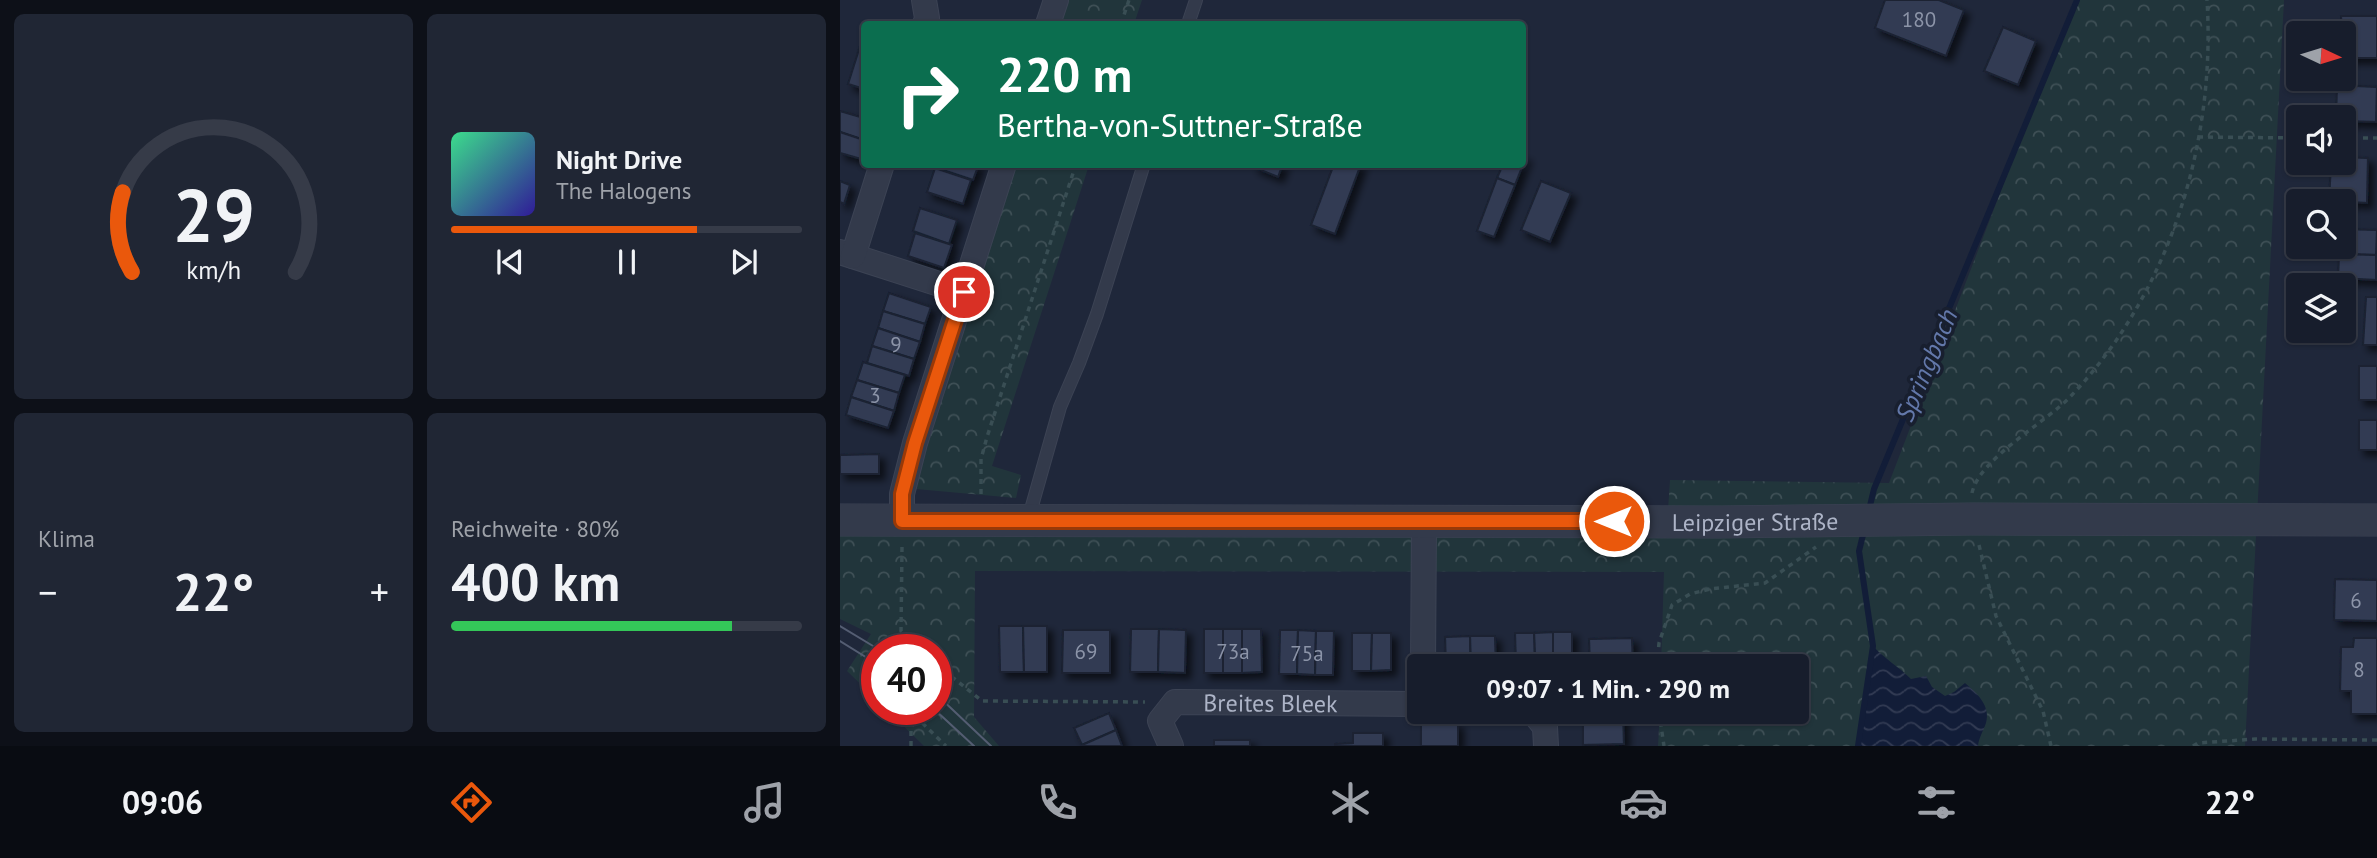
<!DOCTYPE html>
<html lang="de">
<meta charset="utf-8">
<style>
body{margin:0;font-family:"PT Sans",sans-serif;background:#202634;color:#f1f3f6;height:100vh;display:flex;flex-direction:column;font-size:26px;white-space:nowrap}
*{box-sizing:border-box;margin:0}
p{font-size:23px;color:#9ea2a9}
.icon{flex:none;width:38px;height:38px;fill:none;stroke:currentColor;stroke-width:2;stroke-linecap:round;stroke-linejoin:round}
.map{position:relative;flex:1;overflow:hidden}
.side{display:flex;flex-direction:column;gap:14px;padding:14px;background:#0d1018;width:840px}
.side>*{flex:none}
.guide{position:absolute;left:21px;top:21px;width:665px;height:147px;border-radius:7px;box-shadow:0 2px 5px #0004,0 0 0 2px #363b48;background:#0b6e4f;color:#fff;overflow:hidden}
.needle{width:46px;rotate:94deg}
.tools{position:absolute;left:1446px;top:21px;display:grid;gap:14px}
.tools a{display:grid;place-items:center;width:70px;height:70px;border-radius:7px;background:#171d2c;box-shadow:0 2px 5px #0004,0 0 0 2px #363b48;font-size:35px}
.speed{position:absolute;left:21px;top:634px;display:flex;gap:14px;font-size:35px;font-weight:700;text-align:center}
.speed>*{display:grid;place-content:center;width:91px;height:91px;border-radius:50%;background:#171d2c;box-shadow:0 2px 5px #0004,0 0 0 2px #363b48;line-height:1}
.speed .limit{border:10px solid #d22;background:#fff;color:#111}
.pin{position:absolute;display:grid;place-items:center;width:60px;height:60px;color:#fff;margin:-30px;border:4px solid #fff;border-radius:50%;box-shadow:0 2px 7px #0007}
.me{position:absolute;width:77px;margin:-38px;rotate:270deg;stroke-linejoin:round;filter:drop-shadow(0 0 5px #0008)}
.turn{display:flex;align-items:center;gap:24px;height:147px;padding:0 21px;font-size:32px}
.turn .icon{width:91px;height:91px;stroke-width:2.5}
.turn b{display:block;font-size:49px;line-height:60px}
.big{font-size:52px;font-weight:700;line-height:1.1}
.side .card{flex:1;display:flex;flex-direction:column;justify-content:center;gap:10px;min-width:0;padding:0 24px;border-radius:10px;background:#202634}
.side .dial{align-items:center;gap:0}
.dial svg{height:182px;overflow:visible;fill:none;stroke:#363b48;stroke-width:7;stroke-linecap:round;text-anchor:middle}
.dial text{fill:#f1f3f6;stroke:none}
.song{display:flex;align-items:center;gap:21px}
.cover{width:84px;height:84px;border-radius:10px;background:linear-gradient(135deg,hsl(150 70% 55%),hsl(250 70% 35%))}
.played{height:7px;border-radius:4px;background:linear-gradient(90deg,#ea580c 70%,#363b48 70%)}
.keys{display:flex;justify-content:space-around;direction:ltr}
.heat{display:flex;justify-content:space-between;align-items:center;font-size:38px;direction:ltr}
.charge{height:10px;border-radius:5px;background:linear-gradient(90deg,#34c759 80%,#363b48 0)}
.side .tiles{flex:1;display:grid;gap:14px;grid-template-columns:repeat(2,1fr)}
.trip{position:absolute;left:567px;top:654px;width:402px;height:70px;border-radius:7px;background:#171d2c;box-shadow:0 2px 5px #0004,0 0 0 2px #363b48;font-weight:700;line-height:70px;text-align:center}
.dock{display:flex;height:112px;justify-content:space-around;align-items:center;background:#090c12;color:#9ea2a9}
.dock .icon{width:49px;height:49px}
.dock .on{color:#ea580c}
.dock b{font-size:32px;color:#f1f3f6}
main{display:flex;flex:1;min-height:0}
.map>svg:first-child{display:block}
.park{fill:url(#park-crowns)}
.water{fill:url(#water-waves)}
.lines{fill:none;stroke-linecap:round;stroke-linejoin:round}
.stream{stroke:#121d38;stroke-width:6}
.building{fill:#303a52;stroke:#1a2131;stroke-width:2;filter:url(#shadow)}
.service-casing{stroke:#3c4354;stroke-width:14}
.minor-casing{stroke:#3c4354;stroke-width:26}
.tertiary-casing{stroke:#3c4354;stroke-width:33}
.path{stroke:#394e54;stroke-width:3.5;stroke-dasharray:5 5;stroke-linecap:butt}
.service{stroke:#333a4b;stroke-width:12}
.minor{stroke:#333a4b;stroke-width:24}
.tertiary{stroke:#333a4b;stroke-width:32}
.tram{stroke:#545d72;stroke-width:2}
.route-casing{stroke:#983908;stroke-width:18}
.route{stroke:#ea580c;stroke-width:12}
.labels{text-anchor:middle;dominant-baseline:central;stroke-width:7;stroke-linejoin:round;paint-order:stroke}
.number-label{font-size:21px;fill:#8c94a8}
.street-label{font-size:24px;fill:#adb4c7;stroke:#181f2f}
.water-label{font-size:26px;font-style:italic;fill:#6378aa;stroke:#181f2f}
</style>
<main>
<section class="side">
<div class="tiles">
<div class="card dial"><svg viewBox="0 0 100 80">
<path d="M14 69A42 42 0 1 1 86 69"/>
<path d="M14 69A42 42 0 0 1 10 34" stroke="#ea580c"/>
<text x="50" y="56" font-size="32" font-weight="700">29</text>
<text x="50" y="72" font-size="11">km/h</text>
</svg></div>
<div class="card">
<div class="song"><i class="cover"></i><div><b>Night Drive</b><p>The Halogens</p></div></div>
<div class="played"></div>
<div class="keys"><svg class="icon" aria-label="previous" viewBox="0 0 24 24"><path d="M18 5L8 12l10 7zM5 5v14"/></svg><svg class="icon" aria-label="pause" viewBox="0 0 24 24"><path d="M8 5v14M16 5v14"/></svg><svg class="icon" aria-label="next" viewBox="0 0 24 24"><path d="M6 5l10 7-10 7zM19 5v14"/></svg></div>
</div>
<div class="card"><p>Klima</p>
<div class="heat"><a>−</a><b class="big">22°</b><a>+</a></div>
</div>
<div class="card"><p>Reichweite · 80%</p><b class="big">400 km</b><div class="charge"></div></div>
</div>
</section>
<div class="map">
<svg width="1537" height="746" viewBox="0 0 1537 746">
<defs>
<pattern id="park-crowns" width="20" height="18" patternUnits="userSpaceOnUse" patternTransform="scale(1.75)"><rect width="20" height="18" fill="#21353b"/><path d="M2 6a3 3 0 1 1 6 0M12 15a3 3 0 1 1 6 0" fill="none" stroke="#3f5056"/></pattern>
<pattern id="water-waves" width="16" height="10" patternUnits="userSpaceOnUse" patternTransform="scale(1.75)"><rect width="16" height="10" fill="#121d38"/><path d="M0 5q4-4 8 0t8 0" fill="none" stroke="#323b53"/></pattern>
<filter id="shadow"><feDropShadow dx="5.5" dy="5.5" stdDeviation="3.5" flood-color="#0009"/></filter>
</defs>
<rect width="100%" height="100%" fill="#1f273a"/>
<g class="park">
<path d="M226,0h76l-8,24h-76z"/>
<path d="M1234,0h210l-39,746h-587l2,-34h137v-45h-136l3,-95 -689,-1 -1,146 25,29h-75l-38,-37h50v-60h-59v51l-30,-29 24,-37 -31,-15v-109l827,16 3,-46 219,3z"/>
<path d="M175,165h74l-97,301 29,9 -5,23 -100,-9v-9z"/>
</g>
<path class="water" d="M1033,646c12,13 26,21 38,33l15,-3 6,11 13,9 9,-4 11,-9c12,10 26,23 21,40 -3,9 -7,14 -8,23h-120z"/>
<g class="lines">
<g class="stream">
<path d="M1029,510l5,-21 203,-489"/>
<path d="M1018,746l15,-100 -14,-95 5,-20"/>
</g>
</g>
<g class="building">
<path d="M1045,0h54l25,10 -18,46 -71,-28z"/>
<path d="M1501,16h36v42h-34z"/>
<path d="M1163,27l33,14 -18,44 -34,-14z"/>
<path d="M21,43l3,2v44l-16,-5z"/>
<path d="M1497,85l40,2 -1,35 -33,-1v-4h-7z"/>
<path d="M0,111l24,7v22l-24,-8z"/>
<path d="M0,132l24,8 -3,19 -21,-6z"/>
<path d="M682,155l4,2 -11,28 -18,-7 6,-14h19z"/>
<path d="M1503,157l25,1 -1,45 -38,-2 2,-38h12z"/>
<path d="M98,164h41l-6,16 -36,-12z"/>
<path d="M414,164h29l-5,13 -25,-10z"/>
<path d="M494,164h27l-26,70 -24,-9z"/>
<path d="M95,168l36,12 -8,24 -36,-12z"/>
<path d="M657,178l18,7 -21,52 -17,-6z"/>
<path d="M0,181l10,4 -6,19 -4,-2z"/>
<path d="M701,181l30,12 -21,49 -29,-12z"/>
<path d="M80,208l37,12 -8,24 -36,-13z"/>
<path d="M1503,229l34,1 -1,25 -37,-1v-7h4z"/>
<path d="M75,233l37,12 -8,23 -36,-12z"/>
<path d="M1499,254l37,1v25l-38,-2z"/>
<path d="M49,293l42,14 -6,17 -42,-13z"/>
<path d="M1526,297h11v48h-14z"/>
<path d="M43,311l42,13 -5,18 -42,-14z"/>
<path d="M38,328l42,14 -6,17 -42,-13z"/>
<path d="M32,346l42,13 -5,17 -42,-13z"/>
<path d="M23,362l42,13 -6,18 -42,-13z"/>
<rect x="1519" y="366" width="18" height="34"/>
<path d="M17,380l42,13 -5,18 -43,-14z"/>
<path d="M11,397l43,14 -6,17 -42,-13z"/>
<rect x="1519" y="420" width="18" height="30"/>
<path d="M39,454v20h-39v-19z"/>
<path d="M1495,579l42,1v41l-43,-1z"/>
<path d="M159,626h24l1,46h-24z"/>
<path d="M183,626h24v46h-23z"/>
<path d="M291,629h28l-1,43h-28z"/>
<path d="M319,629l27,1 -1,43 -27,-1z"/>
<rect x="364" y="629" width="19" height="44"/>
<rect x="383" y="629" width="19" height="44"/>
<path d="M402,629h19l1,43 -20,1z"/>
<path d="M223,630h47v43h-48z"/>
<path d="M440,630h18l-1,44h-18z"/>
<path d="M458,630l18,1 -1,44 -18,-1z"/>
<path d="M476,631h18l-1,44h-18z"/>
<path d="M713,632v35h-18l-1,-34z"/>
<rect x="713" y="632" width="19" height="35"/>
<path d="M512,633h20l-1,38h-19z"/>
<path d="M532,633h19v37l-20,1z"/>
<path d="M675,633h19l1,34h-19z"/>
<path d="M630,636l1,31h-25l-1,-30z"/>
<path d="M630,636h25l1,31h-25z"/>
<path d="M792,638l1,29h-43l-1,-28z"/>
<path d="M1514,638h23v76h-26v-23h-11l1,-44h12z"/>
<path d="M743,712h40l1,32 -41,1z"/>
<path d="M269,713l7,17 -34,15 -8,-17z"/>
<path d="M618,723v23h-37v-22z"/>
<path d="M276,730l6,16h-40v-1z"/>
<path d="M513,733h30v13h-48v-2l18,-1z"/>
<rect x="374" y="740" width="36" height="6"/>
</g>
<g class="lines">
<g class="service-casing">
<g id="service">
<path d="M348,24l8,-24"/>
<path d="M188,520l32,-113 19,-44 18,-49 47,-150"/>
</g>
</g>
<g class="minor-casing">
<g id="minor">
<path d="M84,0l3,18 -2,6"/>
<path d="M208,24l8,-24"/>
<path d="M0,252l124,40"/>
<path d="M13,256l29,-92"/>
<path d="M62,521v-27l13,-51 89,-279"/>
<path d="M583,667l1,-146"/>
<path d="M693,712l12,15 1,19"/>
<path id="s1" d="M331,746l-11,-25 15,-19 244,2"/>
</g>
</g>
<g class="tertiary-casing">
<g id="tertiary">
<path id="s2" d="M0,520l879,2 255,-3 403,1"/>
</g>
</g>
<g class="path">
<path d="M281,24l8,-24"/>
<path d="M1358,137l100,1"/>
<path d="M1503,138h34"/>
<path d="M1132,493c7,-34 73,-70 98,-96 100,-104 146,-255 137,-397"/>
<path d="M141,494v-35l6,-22 89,-273"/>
<path d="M1139,545l17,71 47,95 8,35"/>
<path d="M62,547l-1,84 18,18"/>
<path d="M96,664l46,37 163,1"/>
<path d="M817,667l2,-24 13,-38 18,-11 20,-5 55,-6 51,-36"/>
<path d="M68,709l38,37"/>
<path d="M819,712l5,34"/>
<path d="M71,746v-18l6,-10"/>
<path d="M1353,746l5,-3 58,-4 121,1"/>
</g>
<use href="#service" class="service"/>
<use href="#minor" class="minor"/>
<use href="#tertiary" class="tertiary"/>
<g class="tram">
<path d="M0,626l38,23"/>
<path d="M0,641l37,23"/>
<path d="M96,694l55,52"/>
<path d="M94,709l40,37"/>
</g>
</g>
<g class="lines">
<g class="route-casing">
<path id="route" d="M124,292l-49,151 -13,51v27h712"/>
</g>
<use href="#route" class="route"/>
</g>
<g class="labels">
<g class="number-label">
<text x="1079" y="19">180</text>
<text x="56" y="344">9</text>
<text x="35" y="395">3</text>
<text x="1516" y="600">6</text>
<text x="246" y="651">69</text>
<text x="393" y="651">73a</text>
<text x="467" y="653">75a</text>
<text x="1519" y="669">8</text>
</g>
<g class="street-label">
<text stroke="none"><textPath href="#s2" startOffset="915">Leipziger Straße</textPath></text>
<text stroke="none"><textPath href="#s1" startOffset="147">Breites Bleek</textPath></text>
</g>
<g class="water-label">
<text transform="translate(1086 365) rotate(-67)">Springbach</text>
</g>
</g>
</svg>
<div class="tools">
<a><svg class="needle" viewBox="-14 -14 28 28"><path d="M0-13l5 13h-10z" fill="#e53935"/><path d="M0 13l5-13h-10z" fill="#9ea2a9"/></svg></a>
<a><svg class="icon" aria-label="sound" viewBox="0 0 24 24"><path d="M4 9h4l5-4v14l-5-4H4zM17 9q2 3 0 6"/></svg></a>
<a><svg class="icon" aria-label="search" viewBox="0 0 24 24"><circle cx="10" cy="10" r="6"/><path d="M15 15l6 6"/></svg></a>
<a><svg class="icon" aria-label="layers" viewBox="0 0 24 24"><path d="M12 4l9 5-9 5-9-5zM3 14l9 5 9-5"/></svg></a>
</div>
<div class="speed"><div class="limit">40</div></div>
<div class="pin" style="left:124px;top:292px;background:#d93025"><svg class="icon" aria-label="arrive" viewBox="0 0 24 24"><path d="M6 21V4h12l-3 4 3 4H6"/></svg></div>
<svg class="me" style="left:774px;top:521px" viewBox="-20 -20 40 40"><circle r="17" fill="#ea580c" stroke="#fff" stroke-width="3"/><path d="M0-11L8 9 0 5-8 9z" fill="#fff"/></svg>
<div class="trip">09:07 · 1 Min. · 290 m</div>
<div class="guide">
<div class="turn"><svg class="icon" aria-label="right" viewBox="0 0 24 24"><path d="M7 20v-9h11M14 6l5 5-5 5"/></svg><div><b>220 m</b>Bertha-von-Suttner-Straße</div></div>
</div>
</div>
</main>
<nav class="dock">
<b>09:06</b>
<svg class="icon on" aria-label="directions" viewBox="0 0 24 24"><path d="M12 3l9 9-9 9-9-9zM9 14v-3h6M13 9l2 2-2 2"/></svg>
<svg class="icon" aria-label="music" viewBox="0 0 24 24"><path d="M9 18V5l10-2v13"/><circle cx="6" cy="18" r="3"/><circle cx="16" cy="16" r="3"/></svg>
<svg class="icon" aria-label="phone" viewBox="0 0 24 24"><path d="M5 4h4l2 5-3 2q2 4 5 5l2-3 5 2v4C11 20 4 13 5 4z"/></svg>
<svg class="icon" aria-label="climate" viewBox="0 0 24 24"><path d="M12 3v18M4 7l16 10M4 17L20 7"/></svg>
<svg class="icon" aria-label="car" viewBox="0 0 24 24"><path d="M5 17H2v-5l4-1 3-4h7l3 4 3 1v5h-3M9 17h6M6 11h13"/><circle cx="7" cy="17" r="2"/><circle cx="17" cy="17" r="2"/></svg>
<svg class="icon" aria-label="filters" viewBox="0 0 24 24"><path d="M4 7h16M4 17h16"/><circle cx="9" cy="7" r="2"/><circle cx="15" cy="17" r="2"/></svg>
<b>22°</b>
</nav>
